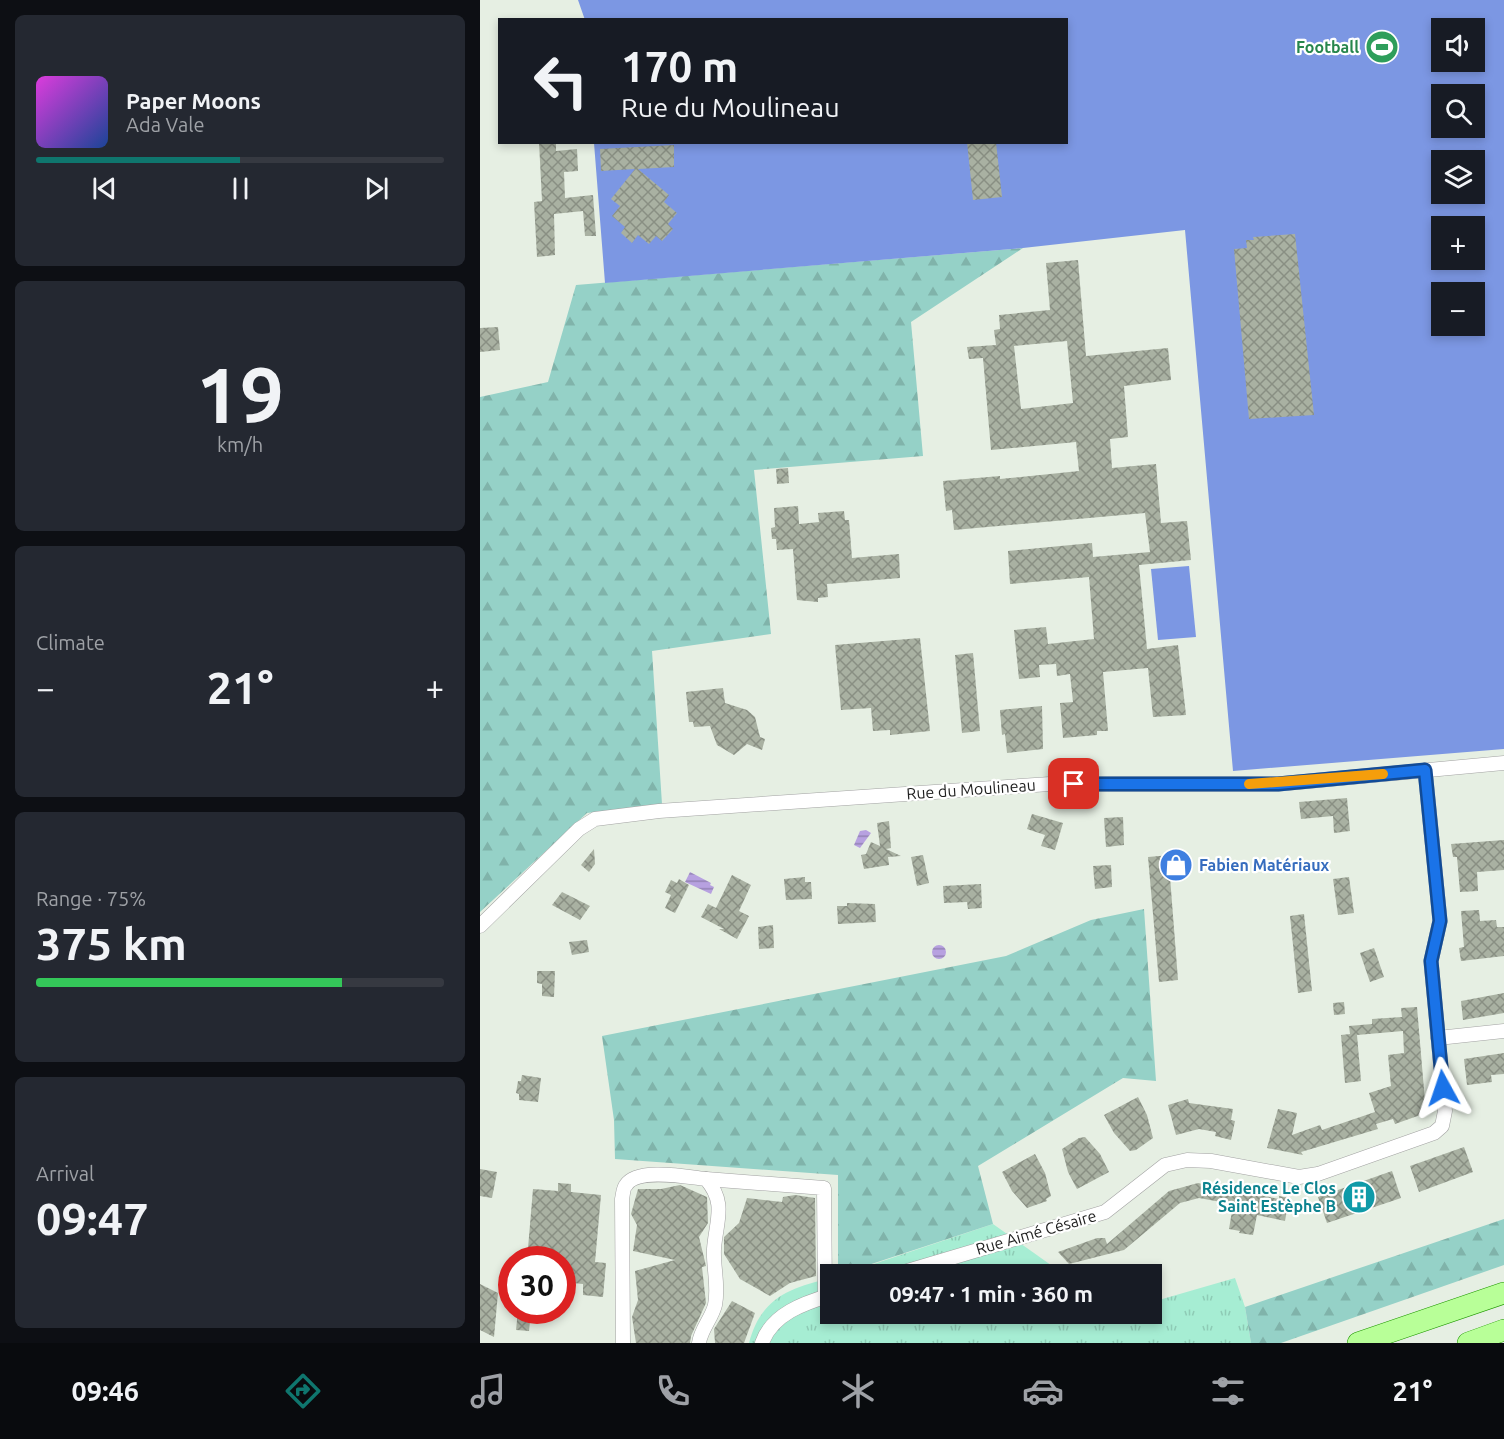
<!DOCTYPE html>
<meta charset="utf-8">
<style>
body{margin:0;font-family:Ubuntu,sans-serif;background:#242831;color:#f1f3f6;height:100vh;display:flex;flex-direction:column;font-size:22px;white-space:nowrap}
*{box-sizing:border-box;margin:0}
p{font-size:20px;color:#9ea1a6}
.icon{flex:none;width:33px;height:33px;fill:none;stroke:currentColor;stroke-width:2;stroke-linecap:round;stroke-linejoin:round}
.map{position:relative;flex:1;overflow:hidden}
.drawer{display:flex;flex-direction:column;gap:15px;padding:15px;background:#0d0f14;width:480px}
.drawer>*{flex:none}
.top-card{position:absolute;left:18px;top:18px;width:570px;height:126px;border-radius:0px;box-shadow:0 3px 9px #0003;background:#171b24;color:#f1f3f6;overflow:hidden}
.controls{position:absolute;left:951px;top:18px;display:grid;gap:12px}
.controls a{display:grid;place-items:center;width:54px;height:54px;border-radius:0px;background:#171b24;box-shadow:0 3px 9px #0003;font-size:30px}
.speed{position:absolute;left:18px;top:1246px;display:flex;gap:12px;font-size:30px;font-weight:700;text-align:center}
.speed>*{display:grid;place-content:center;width:78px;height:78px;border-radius:50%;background:#171b24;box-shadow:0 3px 9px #0003;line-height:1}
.speed .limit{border:9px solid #d22;background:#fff;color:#111}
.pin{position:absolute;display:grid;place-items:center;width:51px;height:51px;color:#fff;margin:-26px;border-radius:12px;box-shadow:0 3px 9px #0006}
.me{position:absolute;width:66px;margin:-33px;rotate:355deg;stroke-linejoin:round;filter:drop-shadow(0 0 4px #0008)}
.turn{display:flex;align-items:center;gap:21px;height:126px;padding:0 24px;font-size:27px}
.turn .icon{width:78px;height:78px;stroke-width:2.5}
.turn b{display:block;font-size:42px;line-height:51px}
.big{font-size:45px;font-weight:700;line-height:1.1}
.drawer .card{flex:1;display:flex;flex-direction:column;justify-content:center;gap:9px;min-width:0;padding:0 21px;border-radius:9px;background:#242831}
.drawer .dial{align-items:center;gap:0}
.dial b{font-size:78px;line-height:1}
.song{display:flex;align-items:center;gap:18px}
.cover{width:72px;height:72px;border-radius:9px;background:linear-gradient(135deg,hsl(300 70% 55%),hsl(220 70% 35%))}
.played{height:6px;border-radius:3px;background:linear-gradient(90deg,#0f766e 50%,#363941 50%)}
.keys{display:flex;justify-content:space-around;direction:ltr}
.heat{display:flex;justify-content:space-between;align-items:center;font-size:33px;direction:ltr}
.charge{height:9px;border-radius:4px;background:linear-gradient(90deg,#34c759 75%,#363941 0)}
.trip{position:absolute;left:340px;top:1264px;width:342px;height:60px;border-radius:0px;background:#171b24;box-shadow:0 3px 9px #0003;font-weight:700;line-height:60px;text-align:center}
.dock{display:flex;height:96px;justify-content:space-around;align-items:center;background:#090b0e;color:#9ea1a6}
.dock .icon{width:42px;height:42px}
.dock .current{color:#0f766e}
.dock b{font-size:27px;color:#f1f3f6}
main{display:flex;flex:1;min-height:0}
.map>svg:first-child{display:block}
.grass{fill:url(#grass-tufts)}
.forest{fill:url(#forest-firs)}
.pitch{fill:#7c97e3;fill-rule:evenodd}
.water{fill:url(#water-rules)}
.building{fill:url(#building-cross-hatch);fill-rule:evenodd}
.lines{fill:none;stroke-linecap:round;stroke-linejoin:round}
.street-casing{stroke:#a2a2a2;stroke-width:15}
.primary-casing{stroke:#1f9700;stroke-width:22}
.street{stroke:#fff;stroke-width:14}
.primary{stroke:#b8ff98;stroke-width:21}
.route-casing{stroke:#114b97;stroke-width:15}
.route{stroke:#1a73e8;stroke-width:10}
.slow{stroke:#f59e0b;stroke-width:10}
.labels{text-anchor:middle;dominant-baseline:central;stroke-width:4.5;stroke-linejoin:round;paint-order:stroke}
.leisure-label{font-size:16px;font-weight:bold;fill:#27864d;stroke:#fff;text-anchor:end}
.street-label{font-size:16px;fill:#1e1e1e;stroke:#fff}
.shop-label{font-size:16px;font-weight:bold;fill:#366cbe;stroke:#fff;text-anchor:start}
.culture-label{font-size:16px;font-weight:bold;fill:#0d838f;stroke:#fff;text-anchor:end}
</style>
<main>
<section class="drawer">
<div class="card">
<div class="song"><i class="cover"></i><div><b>Paper Moons</b><p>Ada Vale</p></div></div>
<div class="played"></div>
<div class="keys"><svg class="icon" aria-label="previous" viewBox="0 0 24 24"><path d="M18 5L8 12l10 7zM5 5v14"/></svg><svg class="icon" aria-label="pause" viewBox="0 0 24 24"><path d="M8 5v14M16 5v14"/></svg><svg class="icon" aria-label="next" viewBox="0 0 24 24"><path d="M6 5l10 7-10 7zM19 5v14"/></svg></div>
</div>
<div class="card dial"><b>19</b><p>km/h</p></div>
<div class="card"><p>Climate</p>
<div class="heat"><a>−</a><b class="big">21°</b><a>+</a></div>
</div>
<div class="card"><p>Range · 75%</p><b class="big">375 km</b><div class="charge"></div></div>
<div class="card"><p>Arrival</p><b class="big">09:47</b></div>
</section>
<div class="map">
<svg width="1024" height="1343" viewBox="0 0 1024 1343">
<defs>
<pattern id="grass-tufts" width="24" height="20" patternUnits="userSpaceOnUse" patternTransform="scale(1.5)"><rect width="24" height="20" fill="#a6edd3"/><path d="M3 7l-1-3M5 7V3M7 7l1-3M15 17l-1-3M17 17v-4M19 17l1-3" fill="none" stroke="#8ecbb5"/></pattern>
<pattern id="forest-firs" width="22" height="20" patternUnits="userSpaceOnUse" patternTransform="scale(1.5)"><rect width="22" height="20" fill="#95d1c7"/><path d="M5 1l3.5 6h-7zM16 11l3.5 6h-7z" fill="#80b3aa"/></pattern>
<pattern id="water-rules" width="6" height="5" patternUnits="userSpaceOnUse" patternTransform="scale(1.5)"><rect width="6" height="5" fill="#b7a1e0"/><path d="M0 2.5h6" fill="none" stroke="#9483b5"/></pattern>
<pattern id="building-cross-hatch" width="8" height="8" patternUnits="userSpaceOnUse" patternTransform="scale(1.5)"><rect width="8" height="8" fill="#a9b1a2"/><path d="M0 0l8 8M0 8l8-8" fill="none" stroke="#898f83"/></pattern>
</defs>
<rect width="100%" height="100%" fill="#e6efe3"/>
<g class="grass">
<path d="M513,1224l72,51h-224z"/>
<path d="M351,1278v36h321v-12l83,-24 10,29 6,36h-502c12,-45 40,-55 82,-65z"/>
</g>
<g class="forest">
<path d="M543,248l-112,74 12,134 -169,14 17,164 -119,17 10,153 -75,9 -107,99v-515l68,-15 28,-97z"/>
<path d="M664,909l12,172 -33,-3 -145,88 15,58 -155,51v-100l-223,-16 -1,-39 -12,-84 404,-80 85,-36z"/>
<path d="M1024,1219v46l-223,78h-30l-6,-36z"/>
</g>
<g class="pitch">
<path d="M98,0h926v749l-271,22 -48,-541 -162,18 -418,35 -11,-140 472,-1v-122h-481zM962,28h32v34h-32zM962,94h32v34h-32zM962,160h32v34h-32zM962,226h32v34h-32zM962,292h32v34h-32z"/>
<path d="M709,566l7,71 -38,3 -7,-71z"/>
</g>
<g class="water">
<path d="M386,830l5,3 -11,15 -6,-3 6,-14z"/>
<path d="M210,872l21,11 -1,2 4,2 -3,7 -26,-12z"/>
<circle cx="459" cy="952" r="7"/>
</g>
<g class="building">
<path d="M59,142h17v9l21,-2 1,22 -14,1 1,26 28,-3 3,41h-11l-2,-25 -29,3 1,41 -18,2 -3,-55 8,-1z"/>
<path d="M487,142h29l6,55 -29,3z"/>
<path d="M194,145v22l-36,2 31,26 -5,7 13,11 -9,11 5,5 -11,12 -6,-5 -7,8 -11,-9 -6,8 -11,-10 4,-6 -13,-11 8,-10 -9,-7 24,-30 -34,2 -1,-22z"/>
<path d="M815,234l19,181 -65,4 -15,-170 13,-1 -1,-8h8l-1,-3z"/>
<path d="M598,260l8,96 82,-8 3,32 -47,6 4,51 -18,2 2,29 44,-4 5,59 26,-2 4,39 -52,5 8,84 31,-4 8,70 -33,2 -5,-49 -45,4 5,59h-11v4l-34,3 -3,-35 13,-1 -3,-28 -13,2 -1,-12 -17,1 1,12 -21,2 -5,-49 32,-3 2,17 46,-5 -5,-62 -79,7 -2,-33 84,-8 1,14 57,-5 -5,-39 -191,17 -2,-20 -6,1 -3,-30 57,-5v3l79,-8 -3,-29 -85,8 -8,-92 -14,1 -2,-12 29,-2 -2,-15 6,-1 -1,-14 51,-5 -4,-47zM587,341l6,62 -52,6 -7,-63z"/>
<path d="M18,327l2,23 -20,2v-24z"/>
<path d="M308,468l1,15 -12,1 -1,-15z"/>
<path d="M318,506l1,18 20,-2 -1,-9 26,-2 1,9h4l3,38 47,-4 1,24 -73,6 1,13 -10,1v4l-21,-2 -4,-51 -16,1 -1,-11h-4l-1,-11 4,-1 -1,-19z"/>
<path d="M440,638l10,93 -40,4v-5l-17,1 -2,-23 -30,2 -6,-65z"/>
<path d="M493,653l7,78 -18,2 -7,-78z"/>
<path d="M243,688l2,15 22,7 8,7 5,20 5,2 -3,11 -15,-6 -13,11 -17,-10 -7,-19 -16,1 -1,-5h-4l-3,-30z"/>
<path d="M562,706l1,43 -36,4 -2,-19 -3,1 -2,-25z"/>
<path d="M867,798l3,33 -16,2 -1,-17 -32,3 -2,-17z"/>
<path d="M552,814l31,9 -8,27 -14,-4 4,-11 -18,-6z"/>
<path d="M643,817l1,28 -18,2 -2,-29z"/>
<path d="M409,821l2,27 -5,1 15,7 -13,1 1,8 -25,4 -3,-14 5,-1 5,-12 9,4 -3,-23z"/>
<path d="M1024,840v30l-27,2 1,19 -18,1 -3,-35h-4l-2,-13z"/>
<path d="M114,849l1,15 -6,8 -8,-7z"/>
<path d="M702,854l2,22 -14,1 8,103 -19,2 -11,-125z"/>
<path d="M443,855l6,28 -12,3 -6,-29z"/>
<path d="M631,865l1,22 -17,2 -2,-23z"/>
<path d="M252,875l19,10 -12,26 10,5 -12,23 -18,-10h5l-23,-12 7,-13 8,4z"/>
<path d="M325,877v5h6l1,17 -26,1 -2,-21z"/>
<path d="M869,877l5,36 -16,2 -5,-36z"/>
<path d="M199,879l10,6 -14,28 -10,-5 6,-13 -6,-3 6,-12 6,3z"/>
<path d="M501,884l1,24 -14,1 -1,-7 -23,1 -1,-17z"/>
<path d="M82,892l28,14 -10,14 -28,-15z"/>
<path d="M367,903l28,1 1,18 -38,2 -1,-18h10z"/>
<path d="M999,910l1,11 16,-1 1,7h7v29l-43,5 -2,-13 5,-1 -3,-36z"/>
<path d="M824,914l8,77 -14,2 -8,-77z"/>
<path d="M293,925l1,23 -15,1 -1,-22z"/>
<path d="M107,940l2,12 -17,3 -3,-13z"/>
<path d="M894,948l10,29 -14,5 -10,-29z"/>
<path d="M57,971h18l-1,26 -12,-1v-12l-5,-1z"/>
<path d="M1024,993v20l-41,7 -2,-19z"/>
<path d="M864,1002l1,12 -11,1 -1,-12z"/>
<path d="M937,1007l9,106 -31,11 -2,-5 -17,5 2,5 -77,23 2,3 -36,-7 11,-39 19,4 -5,22 28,-10 2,5 53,-18 -6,-19 22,-7 -3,-31 16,-2 -1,-22 -46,4 4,46 -16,2 -4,-48 9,-1 -1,-8 23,-2v-5l30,-2 -1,-9z"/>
<path d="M1024,1053v21l-13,1 1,7 -25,3 -3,-26z"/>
<path d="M42,1075l19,3 -3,24 -19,-2v-6l-3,-1 2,-12h3z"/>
<path d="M658,1097l9,18 6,23 -17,12 -6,1 -16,-18 -10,-18z"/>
<path d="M708,1099l1,4 44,6 -2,11 4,1 -4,19 -16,-4 1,-4 -17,-3 -23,6 -8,-30z"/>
<path d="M605,1137l15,17 9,18 -32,17 -9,-17 -6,-23 17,-11z"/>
<path d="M984,1147l9,25 -54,20 -9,-26z"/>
<path d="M555,1154l10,19 6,23 -5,3 1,2 -20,7 -15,-17 -10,-19z"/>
<path d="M0,1169l17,3 -5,26 -12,-2z"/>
<path d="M912,1171l9,27 -74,25 -9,-26z"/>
<path d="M78,1183l13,1v8l30,3 -6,67 11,1 -3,34 -20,-2v-11l-21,-2v-22h-35l6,-71 25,2z"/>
<path d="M718,1183l81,16v-3l10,2 -4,23 -28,-6 -4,20 -14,-2 1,-2 -11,-2 3,-18 -13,-2 2,-7 -22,-4 -19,5 -56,47 -55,14 -11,-12 39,-14h8l2,6 62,-53z"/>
<path d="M200,1185l27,12 1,26 -9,14 7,29 -4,1 4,36 -15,33 -1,7h-54l-4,-26 6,-17 -3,-29 40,-11 -42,-9 4,-26 -6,-11 7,-25h23z"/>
<path d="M315,1195l20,3 1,78 -26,7 -20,13 -30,-17 -16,-25v-17l15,-14 8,-25 35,4 1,-5z"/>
<path d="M0,1284l18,9 -4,44 -14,-7z"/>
<path d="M252,1301l23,12 -11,30h-29l-1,-14z"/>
<path d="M38,1311h13l-2,20 -13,-1z"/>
</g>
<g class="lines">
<g class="street-casing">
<g id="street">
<path d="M0,926l99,-97 16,-10 64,-8 391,-27h228l226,-21"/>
<path d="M958,1038l66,-7"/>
<path d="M226,1179l118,9 1,108"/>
<path d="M414,1275l211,-63 60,-47 22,-5 24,1 88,16 19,-3 116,-41 8,-7 3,-15 -14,-150 9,-40 -15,-151"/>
<path d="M143,1343l-1,-144c1,-4 1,-11 4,-14 11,-18 62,-8 80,-6 21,24 10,42 8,70 -1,18 5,37 1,56 -3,13 -14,24 -16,38"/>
<path d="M282,1343c10,-29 42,-40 69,-48"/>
</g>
</g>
<g class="primary-casing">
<g id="primary">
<path d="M878,1343l146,-50"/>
<path d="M988,1343l36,-13"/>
</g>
</g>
<use href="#street" class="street"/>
<use href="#primary" class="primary"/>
</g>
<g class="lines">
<g class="route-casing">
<path id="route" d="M594,784h204l147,-14 15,151 -9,40 12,127"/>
</g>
<use href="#route" class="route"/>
<path class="slow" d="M769,784l134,-10"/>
</g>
<defs>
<g id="stadium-disc" transform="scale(1.725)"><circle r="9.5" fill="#2e9e5b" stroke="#fff"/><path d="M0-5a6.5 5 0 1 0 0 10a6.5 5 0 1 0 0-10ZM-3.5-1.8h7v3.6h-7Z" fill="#fff"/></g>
<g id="shop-disc" transform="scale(1.725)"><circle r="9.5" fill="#3f7fe0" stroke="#fff"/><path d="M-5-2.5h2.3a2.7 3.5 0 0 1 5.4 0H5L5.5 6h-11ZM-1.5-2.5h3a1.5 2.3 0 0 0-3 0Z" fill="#fff"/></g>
<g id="building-disc" transform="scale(1.725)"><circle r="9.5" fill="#0f9aa8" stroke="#fff"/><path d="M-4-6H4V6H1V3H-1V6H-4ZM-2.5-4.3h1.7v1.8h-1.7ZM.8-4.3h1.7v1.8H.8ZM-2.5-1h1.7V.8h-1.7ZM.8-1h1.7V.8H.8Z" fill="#fff"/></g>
</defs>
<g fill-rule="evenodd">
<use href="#stadium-disc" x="902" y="47"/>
<use href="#shop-disc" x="696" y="865"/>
<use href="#building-disc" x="879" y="1197"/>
</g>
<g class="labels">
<g class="leisure-label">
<text x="879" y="47">Football</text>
</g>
<g class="street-label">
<text transform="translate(491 789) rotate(-4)">Rue du Moulineau</text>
<text transform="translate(556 1232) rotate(-16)">Rue Aimé Césaire</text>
</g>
<g class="shop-label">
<text x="719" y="865">Fabien Matériaux</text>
</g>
<g class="culture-label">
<text x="856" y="1188">Résidence Le Clos<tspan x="856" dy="18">Saint Estèphe B</tspan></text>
</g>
</g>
</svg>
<div class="controls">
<a><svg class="icon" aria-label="sound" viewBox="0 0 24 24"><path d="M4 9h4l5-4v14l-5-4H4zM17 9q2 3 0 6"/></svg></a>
<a><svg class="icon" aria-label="search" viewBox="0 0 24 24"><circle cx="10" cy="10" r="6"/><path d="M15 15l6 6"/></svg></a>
<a><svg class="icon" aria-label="layers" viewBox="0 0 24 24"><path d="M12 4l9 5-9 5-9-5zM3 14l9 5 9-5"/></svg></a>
<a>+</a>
<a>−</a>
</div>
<div class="speed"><div class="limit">30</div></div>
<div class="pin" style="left:594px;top:784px;background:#d93025"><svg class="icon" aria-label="arrive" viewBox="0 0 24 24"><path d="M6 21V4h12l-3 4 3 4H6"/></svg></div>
<svg class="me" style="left:963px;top:1088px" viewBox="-20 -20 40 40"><path d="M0-17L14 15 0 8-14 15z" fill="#1a73e8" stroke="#fff" stroke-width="4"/></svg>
<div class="trip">09:47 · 1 min · 360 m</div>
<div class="top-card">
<div class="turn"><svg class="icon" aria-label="left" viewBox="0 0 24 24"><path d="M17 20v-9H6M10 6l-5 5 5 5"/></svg><div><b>170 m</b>Rue du Moulineau</div></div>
</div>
</div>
</main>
<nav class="dock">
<b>09:46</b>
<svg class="icon current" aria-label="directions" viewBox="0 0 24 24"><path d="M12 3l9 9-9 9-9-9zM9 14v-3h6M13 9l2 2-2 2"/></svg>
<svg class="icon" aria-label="music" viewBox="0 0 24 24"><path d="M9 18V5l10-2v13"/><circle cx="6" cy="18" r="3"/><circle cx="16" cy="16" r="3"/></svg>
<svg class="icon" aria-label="phone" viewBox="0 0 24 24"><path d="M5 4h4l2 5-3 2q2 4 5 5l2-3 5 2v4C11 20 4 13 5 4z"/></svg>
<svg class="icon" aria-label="climate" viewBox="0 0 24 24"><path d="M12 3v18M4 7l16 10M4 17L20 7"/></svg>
<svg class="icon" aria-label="car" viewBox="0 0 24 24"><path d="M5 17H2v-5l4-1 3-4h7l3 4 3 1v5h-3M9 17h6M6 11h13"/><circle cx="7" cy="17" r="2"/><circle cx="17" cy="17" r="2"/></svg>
<svg class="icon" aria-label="filters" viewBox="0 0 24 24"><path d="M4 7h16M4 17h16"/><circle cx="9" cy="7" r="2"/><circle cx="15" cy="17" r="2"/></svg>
<b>21°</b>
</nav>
